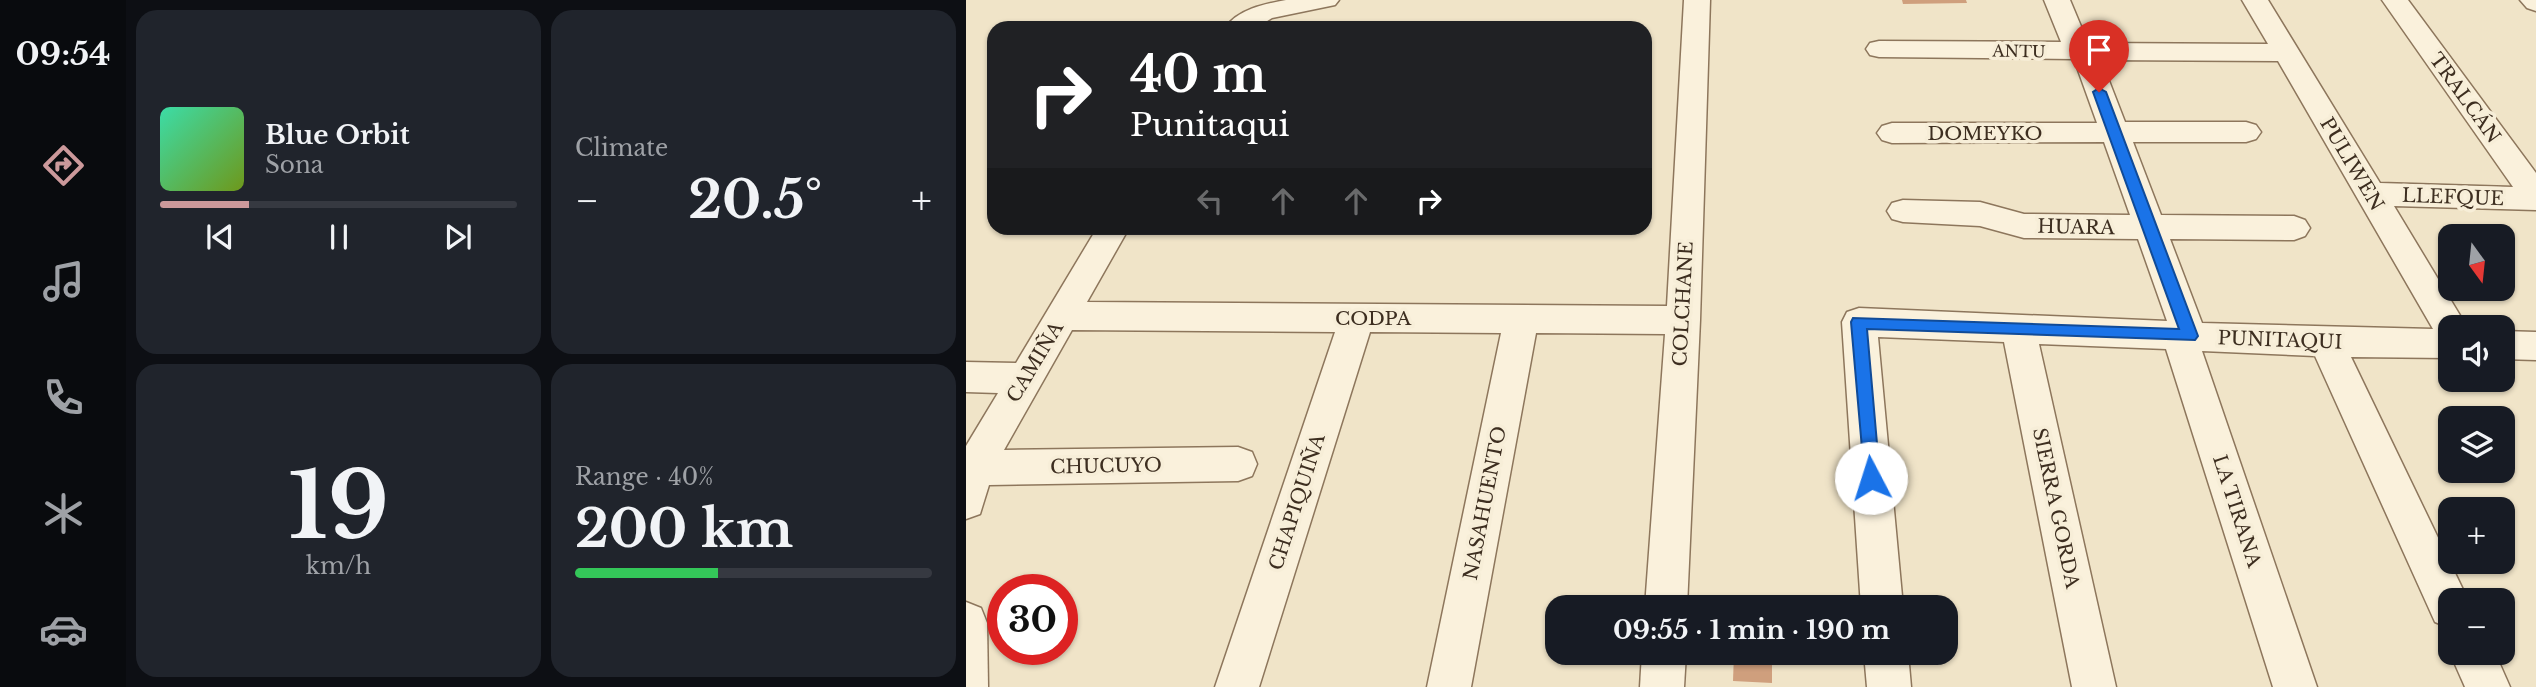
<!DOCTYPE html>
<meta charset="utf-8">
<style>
body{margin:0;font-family:"Libre Baskerville",serif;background:#20242c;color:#f1f3f6;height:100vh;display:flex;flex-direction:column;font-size:26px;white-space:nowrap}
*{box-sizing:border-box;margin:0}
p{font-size:23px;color:#9ea1a6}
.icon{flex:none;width:38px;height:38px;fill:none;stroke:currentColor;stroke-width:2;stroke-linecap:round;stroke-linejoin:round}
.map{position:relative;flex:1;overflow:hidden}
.panel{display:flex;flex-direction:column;gap:10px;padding:10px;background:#0d0f14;width:840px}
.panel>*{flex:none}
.banner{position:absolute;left:21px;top:21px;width:665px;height:214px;border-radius:21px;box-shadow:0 2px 5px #0004;background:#202124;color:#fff;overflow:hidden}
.needle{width:46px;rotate:165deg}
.tools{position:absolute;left:1472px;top:224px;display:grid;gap:14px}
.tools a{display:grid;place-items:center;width:77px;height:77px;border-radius:14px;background:#171b24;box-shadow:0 2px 5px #0004;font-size:35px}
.speed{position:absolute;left:21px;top:574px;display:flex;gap:14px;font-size:35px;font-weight:700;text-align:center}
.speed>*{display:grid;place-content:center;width:91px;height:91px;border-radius:50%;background:#171b24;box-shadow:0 2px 5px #0004;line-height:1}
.speed .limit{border:10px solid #d22;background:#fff;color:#111}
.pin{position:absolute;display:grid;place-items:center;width:60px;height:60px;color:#fff;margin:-72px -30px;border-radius:50% 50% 50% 0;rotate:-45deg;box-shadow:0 0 7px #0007}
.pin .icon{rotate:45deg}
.me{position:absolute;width:77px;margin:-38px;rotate:355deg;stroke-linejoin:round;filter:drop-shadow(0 0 5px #0008)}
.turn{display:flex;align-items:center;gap:24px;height:147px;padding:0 28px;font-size:32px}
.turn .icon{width:91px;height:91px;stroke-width:2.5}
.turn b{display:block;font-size:49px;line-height:60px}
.lanes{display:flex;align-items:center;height:66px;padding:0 28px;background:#0003;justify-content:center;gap:35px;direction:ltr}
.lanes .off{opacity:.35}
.big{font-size:52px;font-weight:700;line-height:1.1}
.panel .widget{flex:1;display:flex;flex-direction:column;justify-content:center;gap:10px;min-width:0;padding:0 24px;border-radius:21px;background:#20242c}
.panel .dial{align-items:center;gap:0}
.dial b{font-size:91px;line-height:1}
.song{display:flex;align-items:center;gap:21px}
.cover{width:84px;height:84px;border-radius:10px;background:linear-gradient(135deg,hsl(160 70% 55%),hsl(80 70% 35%))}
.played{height:7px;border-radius:4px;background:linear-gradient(90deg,#cc999b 25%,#363941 25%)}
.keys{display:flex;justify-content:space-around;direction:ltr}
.heat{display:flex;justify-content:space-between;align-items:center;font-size:38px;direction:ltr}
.charge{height:10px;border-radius:5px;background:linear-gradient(90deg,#34c759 40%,#363941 0)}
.panel .tiles{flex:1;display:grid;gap:10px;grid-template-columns:repeat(2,1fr)}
.trip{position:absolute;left:579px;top:595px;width:413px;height:70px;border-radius:21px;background:#171b24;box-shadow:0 2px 5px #0004;font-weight:700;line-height:70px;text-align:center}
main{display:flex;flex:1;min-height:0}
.tabs{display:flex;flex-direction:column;width:126px;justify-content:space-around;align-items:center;background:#090b0e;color:#9ea1a6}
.tabs .icon{width:49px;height:49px}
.tabs .current{color:#cc999b}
.tabs b{font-size:32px;color:#f1f3f6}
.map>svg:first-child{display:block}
.building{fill:#cf9f7d}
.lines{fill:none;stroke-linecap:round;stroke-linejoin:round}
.minor-casing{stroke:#8d765c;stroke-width:3}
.minor{fill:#faf1dc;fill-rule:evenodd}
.route{fill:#1a73e8;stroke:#114b97;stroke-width:2}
.labels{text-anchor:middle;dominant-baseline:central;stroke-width:7;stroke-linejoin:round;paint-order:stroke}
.far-street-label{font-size:16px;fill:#3d2e20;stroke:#f7eed8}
.street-label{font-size:19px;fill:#3d2e20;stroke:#f7eed8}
</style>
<main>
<nav class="tabs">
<b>09:54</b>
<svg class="icon current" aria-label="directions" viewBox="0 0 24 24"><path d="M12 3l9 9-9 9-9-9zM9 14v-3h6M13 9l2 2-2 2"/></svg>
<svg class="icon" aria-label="music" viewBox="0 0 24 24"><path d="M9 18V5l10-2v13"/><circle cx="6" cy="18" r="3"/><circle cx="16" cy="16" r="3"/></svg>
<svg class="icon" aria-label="phone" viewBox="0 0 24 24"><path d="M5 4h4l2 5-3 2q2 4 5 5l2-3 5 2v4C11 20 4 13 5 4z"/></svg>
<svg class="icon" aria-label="climate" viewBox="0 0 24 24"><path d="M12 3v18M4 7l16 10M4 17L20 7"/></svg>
<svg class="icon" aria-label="car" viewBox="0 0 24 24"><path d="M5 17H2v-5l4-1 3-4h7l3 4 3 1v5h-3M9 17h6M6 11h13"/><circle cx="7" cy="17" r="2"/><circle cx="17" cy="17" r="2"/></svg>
</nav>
<section class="panel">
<div class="tiles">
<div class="widget">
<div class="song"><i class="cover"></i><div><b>Blue Orbit</b><p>Sona</p></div></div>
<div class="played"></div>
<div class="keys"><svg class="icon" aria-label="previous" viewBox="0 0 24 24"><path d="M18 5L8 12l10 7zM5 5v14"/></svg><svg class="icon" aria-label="pause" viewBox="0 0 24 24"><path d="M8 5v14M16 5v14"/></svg><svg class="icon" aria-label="next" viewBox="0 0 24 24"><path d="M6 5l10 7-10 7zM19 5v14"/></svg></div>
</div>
<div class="widget"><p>Climate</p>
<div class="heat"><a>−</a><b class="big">20.5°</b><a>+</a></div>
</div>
<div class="widget dial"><b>19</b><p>km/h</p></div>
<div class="widget"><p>Range · 40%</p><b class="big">200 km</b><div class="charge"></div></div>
</div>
</section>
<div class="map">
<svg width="1570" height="687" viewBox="0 0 1570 687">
<rect width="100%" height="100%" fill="#f0e4c8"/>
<g class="building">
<path d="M936,0h64l1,3 -64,1z"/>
<path d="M768,653h38v30l-39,-2z"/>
</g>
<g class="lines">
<g class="minor-casing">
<g id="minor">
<path d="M320,0h53l-4,5 -63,13 -16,10h-31c13,-19 40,-24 61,-28z"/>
<path d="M718,0h26l-10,320 -13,287h-42l20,-273 -129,-1 -65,354h-44l74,-354 -131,-1 -111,355h-44l120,-355 -263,-2 -68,120 234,-3 14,5 5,12 -5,12 -14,5 -249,4 -9,29 -14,5v-73l32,-53 -32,-1v-30l50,1 81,-135h32l-42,74 580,4z"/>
<path d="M1078,0h26l18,43 180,1 -26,-44h26l112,183 133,4 -131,-187h26l128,173v37l-142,-4 73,121h-17v31l-99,-1 117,243h-18v28l-15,-6 -120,-266 -113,-5 115,336h-44l-107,-338 -127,-5 77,343h-44l-68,-345 -126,-5 25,270h-42l-19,-285 5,-10 12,-4 308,13 -29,-82 -114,-1 -44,-12 -77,-4 -11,-3 -5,-8 5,-8 11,-3 77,2 44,12 106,1 -26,-73 -212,1 -10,-3 -5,-7 5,-7 10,-3h205l-23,-64 -195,-2 -9,-2 -4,-6 4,-6 9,-2 182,1zM1135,60l177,1 155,268 -231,-6 -32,-84 124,1 11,-4 5,-8 -5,-8 -11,-4 -133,-1 -28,-73h113l10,-3 5,-7 -5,-7 -10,-3h-121z"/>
<path d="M1554,0h16v11l-9,-3z"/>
<path d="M1536,331l34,1v28l-34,-1z"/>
<path d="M0,602l15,6 6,15 1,64h-22z"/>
<path d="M676,653h44l-2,34h-44z"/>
<path d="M898,653h44l3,34h-44z"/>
<path d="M1484,653h45l15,34h-45z"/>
</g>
</g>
<use href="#minor" class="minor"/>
</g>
<path class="route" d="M1133,88l7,4 92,244 -3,4 -328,-11 13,149 -2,5 -7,3 -6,-3 -14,-161 2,-4 326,11 -86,-237z"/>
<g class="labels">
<g class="far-street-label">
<text transform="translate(1053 51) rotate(1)">ANTU</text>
</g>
<g class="street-label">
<text transform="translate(1499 98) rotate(54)">TRALCÁN</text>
<text x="1019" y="133">DOMEYKO</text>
<text transform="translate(1386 164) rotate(59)">PULIWEN</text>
<text transform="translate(1487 197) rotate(2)">LLEFQUE</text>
<text transform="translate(1110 227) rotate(1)">HUARA</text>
<text transform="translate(717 304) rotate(-87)">COLCHANE</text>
<text x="407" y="318">CODPA</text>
<text transform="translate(1314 340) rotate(2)">PUNITAQUI</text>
<text transform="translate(69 362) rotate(-59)">CAMIÑA</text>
<text transform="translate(140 466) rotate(-1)">CHUCUYO</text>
<text transform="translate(331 502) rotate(-72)">CHAPIQUIÑA</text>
<text transform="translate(519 503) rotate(-79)">NASAHUENTO</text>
<text transform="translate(1090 508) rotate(78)">SIERRA GORDA</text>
<text transform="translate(1271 511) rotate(72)">LA TIRANA</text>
</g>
</g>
</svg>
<div class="tools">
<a><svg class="needle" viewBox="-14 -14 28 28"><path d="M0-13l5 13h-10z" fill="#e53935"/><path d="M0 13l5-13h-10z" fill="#9ea1a6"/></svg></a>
<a><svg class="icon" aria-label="sound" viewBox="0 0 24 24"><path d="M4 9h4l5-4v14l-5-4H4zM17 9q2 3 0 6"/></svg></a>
<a><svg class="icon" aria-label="layers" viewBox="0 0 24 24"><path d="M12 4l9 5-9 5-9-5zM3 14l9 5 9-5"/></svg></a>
<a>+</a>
<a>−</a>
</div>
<div class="speed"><div class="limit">30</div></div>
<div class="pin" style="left:1133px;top:92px;background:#d93025"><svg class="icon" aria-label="arrive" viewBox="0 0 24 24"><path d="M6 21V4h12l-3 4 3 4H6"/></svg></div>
<svg class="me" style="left:905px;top:478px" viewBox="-20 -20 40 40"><circle r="19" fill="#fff"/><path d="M0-13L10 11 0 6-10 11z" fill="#1a73e8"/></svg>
<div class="trip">09:55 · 1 min · 190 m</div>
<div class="banner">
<div class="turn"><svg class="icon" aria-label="right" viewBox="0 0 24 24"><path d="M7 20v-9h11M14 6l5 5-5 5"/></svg><div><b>40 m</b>Punitaqui</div></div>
<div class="lanes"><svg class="icon off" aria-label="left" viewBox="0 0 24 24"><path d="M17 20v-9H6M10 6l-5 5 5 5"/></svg><svg class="icon off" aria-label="ahead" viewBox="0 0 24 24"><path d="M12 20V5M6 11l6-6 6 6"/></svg><svg class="icon off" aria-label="ahead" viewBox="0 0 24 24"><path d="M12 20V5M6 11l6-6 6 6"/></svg><svg class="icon" aria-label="right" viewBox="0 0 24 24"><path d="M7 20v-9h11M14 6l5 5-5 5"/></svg></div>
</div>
</div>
</main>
